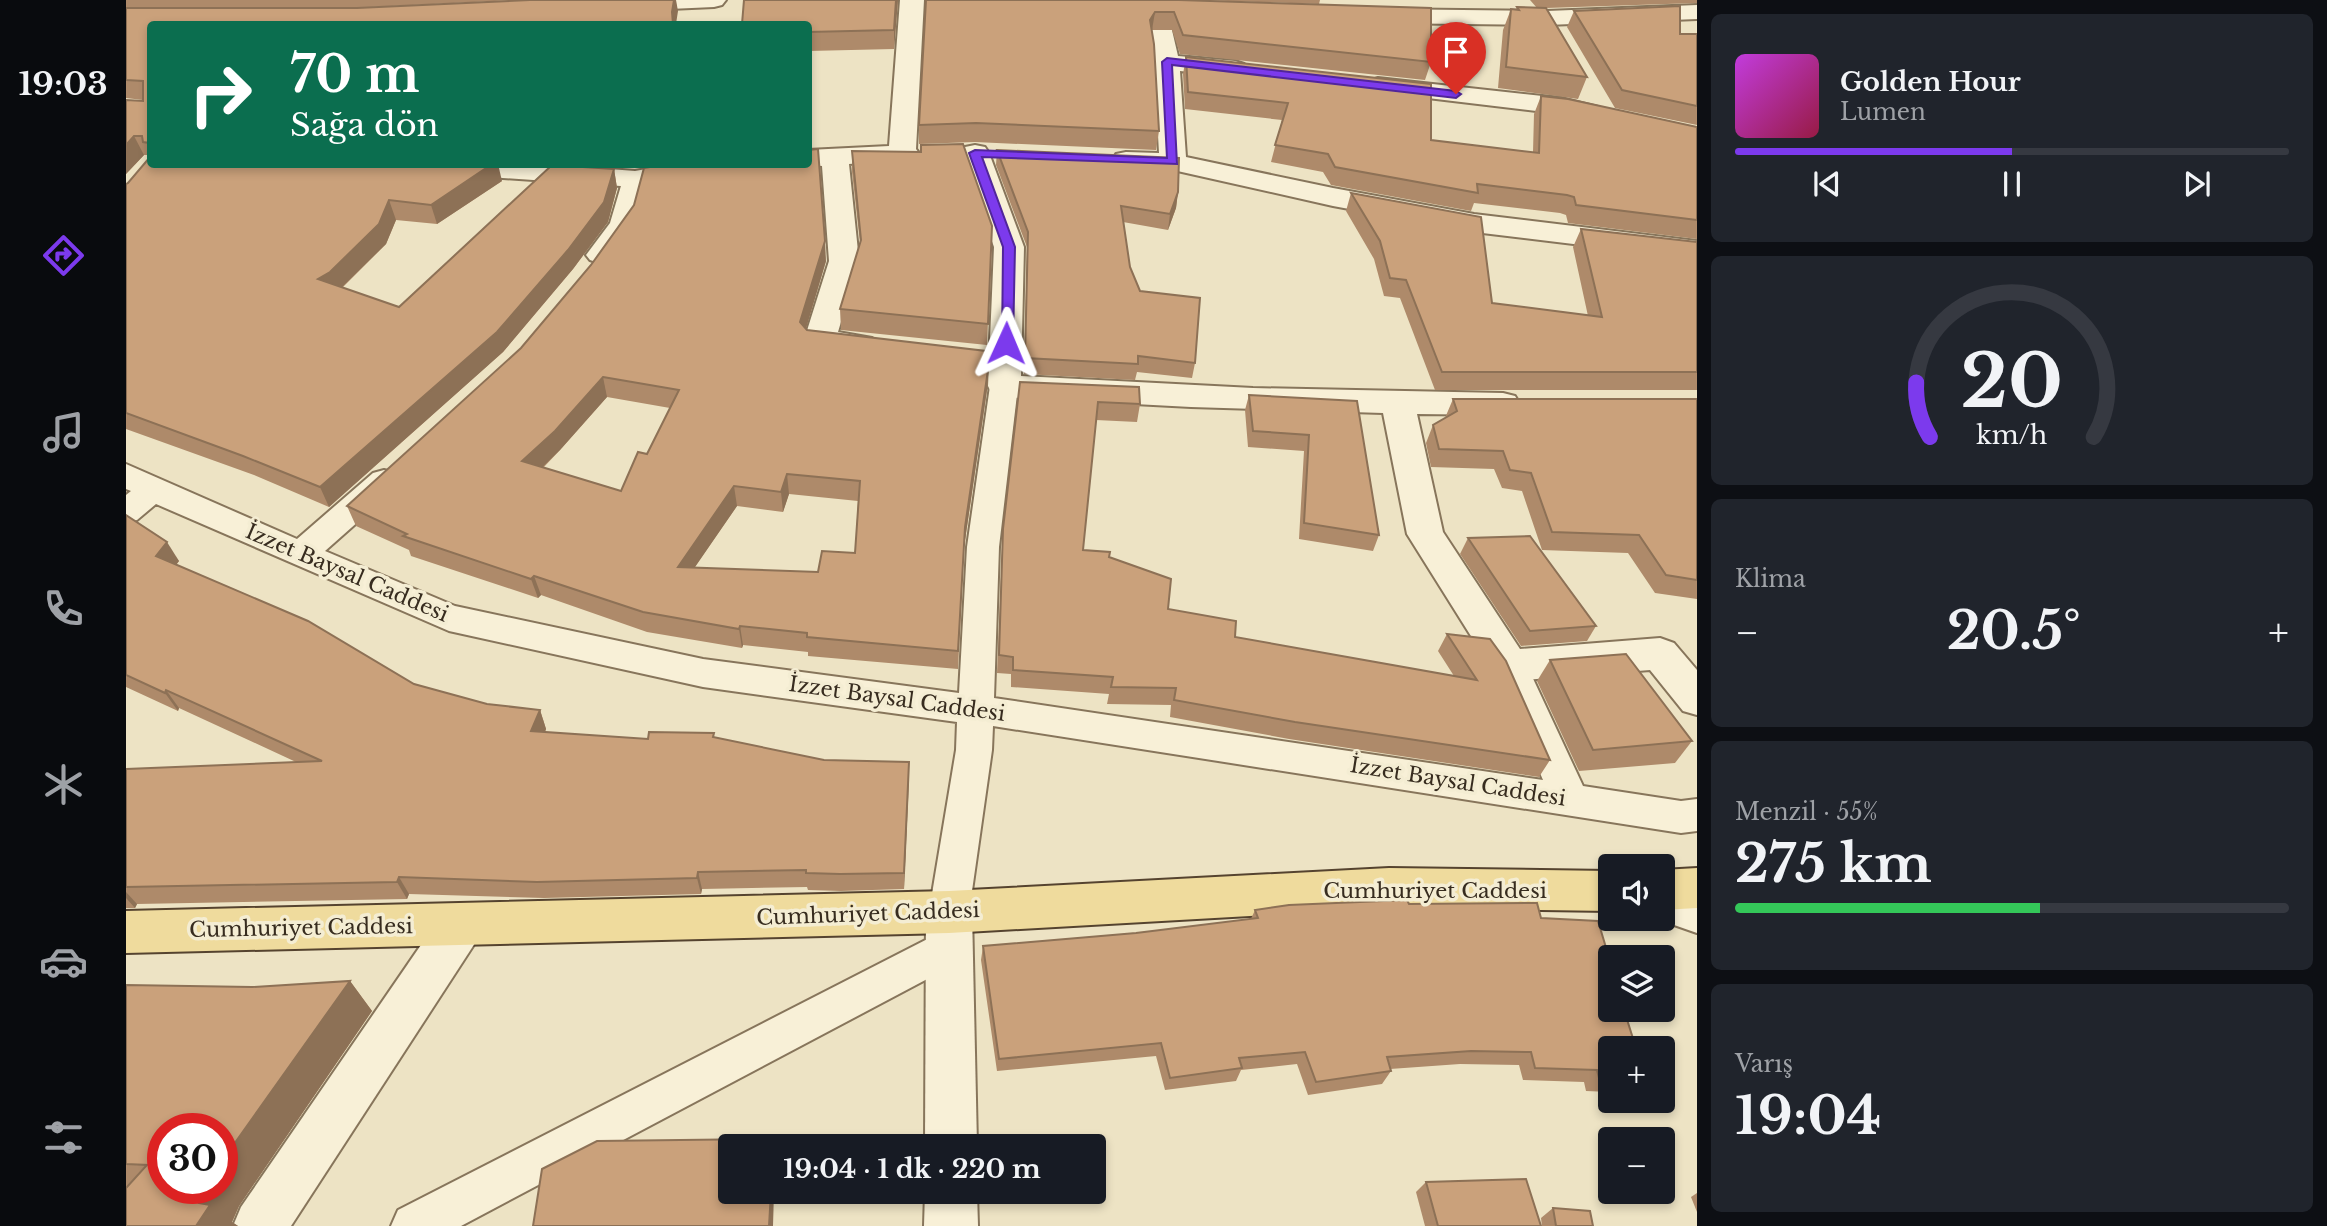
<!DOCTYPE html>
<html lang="tr">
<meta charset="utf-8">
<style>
body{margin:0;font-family:"Libre Baskerville",serif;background:#20242c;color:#f1f3f6;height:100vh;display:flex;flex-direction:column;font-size:26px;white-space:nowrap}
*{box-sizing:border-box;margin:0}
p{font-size:23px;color:#9ea1a6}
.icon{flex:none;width:38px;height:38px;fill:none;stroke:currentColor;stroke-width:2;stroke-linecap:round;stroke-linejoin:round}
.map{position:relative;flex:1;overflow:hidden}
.details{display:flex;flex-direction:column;gap:14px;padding:14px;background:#0d0f14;width:630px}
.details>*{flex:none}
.top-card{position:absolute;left:21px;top:21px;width:665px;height:147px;border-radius:7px;box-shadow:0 4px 10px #0003;background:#0b6e4f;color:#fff;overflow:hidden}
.controls{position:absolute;left:1472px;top:854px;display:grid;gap:14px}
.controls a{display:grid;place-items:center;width:77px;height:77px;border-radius:7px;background:#171b24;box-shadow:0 4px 10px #0003;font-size:35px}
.speed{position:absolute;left:21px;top:1113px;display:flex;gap:14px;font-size:35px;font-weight:700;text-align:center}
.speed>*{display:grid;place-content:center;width:91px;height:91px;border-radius:50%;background:#171b24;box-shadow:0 4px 10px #0003;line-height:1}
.speed .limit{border:10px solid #d22;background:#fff;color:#111}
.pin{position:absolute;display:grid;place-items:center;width:60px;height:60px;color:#fff;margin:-72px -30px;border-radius:50% 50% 50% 0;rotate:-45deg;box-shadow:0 0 7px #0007}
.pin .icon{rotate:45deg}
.me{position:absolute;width:77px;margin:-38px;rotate:1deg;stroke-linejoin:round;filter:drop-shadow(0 0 5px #0008)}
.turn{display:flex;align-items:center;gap:24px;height:147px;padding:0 28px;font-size:32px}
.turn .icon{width:91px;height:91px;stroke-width:2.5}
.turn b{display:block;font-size:49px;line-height:60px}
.big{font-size:52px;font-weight:800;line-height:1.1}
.details .card{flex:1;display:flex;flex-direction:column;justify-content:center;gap:10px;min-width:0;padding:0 24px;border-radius:10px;background:#20242c}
.details .dial{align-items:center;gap:0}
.dial svg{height:182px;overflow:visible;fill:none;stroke:#363941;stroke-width:7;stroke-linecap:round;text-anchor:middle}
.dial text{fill:#f1f3f6;stroke:none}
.song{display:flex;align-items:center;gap:21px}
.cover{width:84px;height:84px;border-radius:10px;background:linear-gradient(135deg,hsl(290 70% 55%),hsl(340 70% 35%))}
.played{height:7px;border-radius:4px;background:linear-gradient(90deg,#7c3aed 50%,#363941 50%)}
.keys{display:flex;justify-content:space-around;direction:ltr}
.heat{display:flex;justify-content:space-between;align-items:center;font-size:38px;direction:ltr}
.charge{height:10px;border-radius:5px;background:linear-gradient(90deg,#34c759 55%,#363941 0)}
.trip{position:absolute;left:592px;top:1134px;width:388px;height:70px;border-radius:7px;background:#171b24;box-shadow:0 4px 10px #0003;font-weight:800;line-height:70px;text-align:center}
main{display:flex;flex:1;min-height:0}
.dock{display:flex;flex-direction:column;width:126px;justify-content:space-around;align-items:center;background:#090b0e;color:#9ea1a6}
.dock .icon{width:49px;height:49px}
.dock .on{color:#7c3aed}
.dock b{font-size:32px;color:#f1f3f6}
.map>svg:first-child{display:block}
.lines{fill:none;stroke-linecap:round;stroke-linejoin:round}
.pedestrian-casing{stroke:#87755b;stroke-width:4}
.minor-casing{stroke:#87755b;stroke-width:4}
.primary-casing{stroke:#55432f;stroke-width:4}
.pedestrian{fill:#f8f0d7;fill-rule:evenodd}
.minor{fill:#f8f0d7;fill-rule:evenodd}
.primary{fill:#efdb9d;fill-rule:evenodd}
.wall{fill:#ae8a6a;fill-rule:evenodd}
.shaded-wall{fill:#8d7156}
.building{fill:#caa17b;stroke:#8d7156;stroke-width:2;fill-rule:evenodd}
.route{fill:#7c3aed;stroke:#51269a;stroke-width:2}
.labels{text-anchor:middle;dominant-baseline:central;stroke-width:7;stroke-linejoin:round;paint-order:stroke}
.street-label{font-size:21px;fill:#372c1f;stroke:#f4edd3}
</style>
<main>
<nav class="dock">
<b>19:03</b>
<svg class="icon on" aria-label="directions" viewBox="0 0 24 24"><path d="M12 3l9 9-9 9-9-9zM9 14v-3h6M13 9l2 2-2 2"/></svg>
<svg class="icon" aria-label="music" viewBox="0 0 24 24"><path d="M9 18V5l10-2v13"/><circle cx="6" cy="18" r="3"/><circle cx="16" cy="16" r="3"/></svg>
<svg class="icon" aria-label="phone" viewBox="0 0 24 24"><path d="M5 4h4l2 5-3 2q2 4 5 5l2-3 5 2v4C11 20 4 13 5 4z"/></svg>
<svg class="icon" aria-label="climate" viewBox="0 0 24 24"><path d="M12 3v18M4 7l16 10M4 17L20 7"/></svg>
<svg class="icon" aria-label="car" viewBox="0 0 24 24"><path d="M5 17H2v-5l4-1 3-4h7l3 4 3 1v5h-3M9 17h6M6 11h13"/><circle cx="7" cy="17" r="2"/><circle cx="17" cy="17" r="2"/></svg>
<svg class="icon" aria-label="filters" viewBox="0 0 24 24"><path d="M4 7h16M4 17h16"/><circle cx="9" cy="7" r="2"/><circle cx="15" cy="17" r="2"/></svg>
</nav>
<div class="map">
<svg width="1571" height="1226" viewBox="0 0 1571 1226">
<rect width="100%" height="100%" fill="#ede3c4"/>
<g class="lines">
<g class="pedestrian-casing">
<g id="pedestrian">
<path d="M509,172l9,2 3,5 -12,44 -27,37 -9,3 -9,-3 -4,-5 24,-32 13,-44 3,-5z"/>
<path d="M878,377l10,2 4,7 -19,161 -5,151 549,82 -50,-115 5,-10 12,-4 12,4 61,131 98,15 16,-2v32l-16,2 -688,-107 -1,24 -23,162 -6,13 -10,3 12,5 6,13 -6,13 -504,267h-70l7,-16 549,-281 -12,-4 -6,-13 27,-162 1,-28 -254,-35 -254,-56 -293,-127 -19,16 -11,3v-28l5,-4 -5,-2v-25l171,75 76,-66 11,-3 11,3 4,8 -4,8 -70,62 130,55 248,53 256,34 8,-146 23,-161 4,-7z"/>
</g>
</g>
<g class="minor-casing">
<g id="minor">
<path d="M490,0h110l-4,5 -8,2 -89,4 -8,-2 -4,-5z"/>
<path d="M774,0h24l-8,149 3,4 -4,6 -66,5 10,97 -21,71 34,6 5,7 -5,7c-19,5 -44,0 -63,-5l-5,-7 25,-79 -7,-95 -21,-2h7v-14l81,-4z"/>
<path d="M1015,0h24l13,56 57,5 9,3 4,5 -4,5 -9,3 -55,-6 6,86 147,31 141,26 223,27v18l-223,-27 -141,-26 -160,-36 -57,-4 -4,-6 4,-6 10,-2 33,1 -5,-91z"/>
<path d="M1571,5v14l-150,6 -170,-2 -8,-2 -4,-5 4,-5 8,-2 170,2z"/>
<path d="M1252,78l183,20 37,9 4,6 -4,6 -9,2 -28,-7 -192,-23 -4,-5 4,-5z"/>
<path d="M849,145l10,2 4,6 35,94 -3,129 232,12 250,5 12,3 5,8 -5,8 -12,3 -86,-1 26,118 77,117 140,-11 14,5 23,27v45l-14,-4 -33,-41 -140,11 -14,-5 -89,-142 -24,-121 -192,-6 -187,-10 -12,-3 -4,-8 6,-139 -33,-94 4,-6z"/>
<path d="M276,164h143l90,7 39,-7h70l-3,6 -10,2 -96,15 -220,-15 -10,-2z"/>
<path d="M1536,880l35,11v42l-40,-14h5z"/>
<path d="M823,891l16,6 7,15 5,234h-52l1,-234 7,-15z"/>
<path d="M335,904l16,6 7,15 -7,15 -186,286h-58l8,-19 204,-297z"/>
<path d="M799,1192h52l1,34h-54z"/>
</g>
</g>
<g class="primary-casing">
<g id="primary">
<path d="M1263,868l221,3v40l-221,-3 -440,25 -823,20v-42l823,-20z"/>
<path d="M1571,868v40l-35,2v-40z"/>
</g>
</g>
<use href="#pedestrian" class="pedestrian"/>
<use href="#minor" class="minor"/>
<use href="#primary" class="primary"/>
</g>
<g class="wall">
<path d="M0,0h390l-165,8 327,3 -528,13v140l352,17 -65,43 -41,-4 -10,24 -44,44 57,19 215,-138 3,19 -9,34 -35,47 -70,83 -174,155 -75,-32 -128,-46v-245l2,-1 22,-26v-2h-6l-18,19v-74l17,1v-1l-17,-2v-90h24l-24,-1z"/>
<path d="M772,0l-4,49 -86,2v-27z"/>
<path d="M1053,0l252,62 -6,18 -245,-26 -8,-24h-20l7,101 -3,19 -181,-8 -56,2v-19z"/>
<path d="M1073,0h121l-1,4z"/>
<path d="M1404,0h167v3l-151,5 41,69 -9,22 -80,-11 5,-58 8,-21h5l1,-2 20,1z"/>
<path d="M1448,11l106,23h17v91l-82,-17 -48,-81z"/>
<path d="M1060,57l245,83 102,12 1,-38 7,-18 156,31v112l-129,-16 -2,-8 -6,-2 -86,-10 -3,8 -140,-26 -8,-13 -52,-10 11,-42 -97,-11 -2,-35z"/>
<path d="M871,150l181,42 -2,16 -8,22 -45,-8 7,45 10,24 55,72 -3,15 -55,-6 -2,8 -111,-6 3,-127 -31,-82z"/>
<path d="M726,151l140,75 -5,119 -146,-15 -1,-21 20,-66 -8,-71z"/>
<path d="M459,164h71l-21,4z"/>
<path d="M1225,193l141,110 96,13 -15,-69 8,-18 116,13v148h-262l-35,-92 -16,-2 -10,-37 -28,-48z"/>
<path d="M700,261l-20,67 1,2 181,40 -1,20 -23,157 -6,122 -150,-13v-4l-65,-7 -1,3 -95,-16 -106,-37 -3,3 -127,-42 -2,-6 -53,-24 -9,-20 174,-158 70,-83zM481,397l63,11 -23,46 -26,37 -78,-23 17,-18zM663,494l69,7 -3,52 -37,19 -124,-4 43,-62 46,6z"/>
<path d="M894,382l120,22 -3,18 -41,-2 -13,130 27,7 58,52 67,28 219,39 -16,-25 9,-17 103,126 -11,17 -250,-38 -119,-22 1,-12 -64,-1 2,-10 -98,-7v-13l-14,-1 6,-144z"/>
<path d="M1123,395l108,6 22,134 -6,16 -74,-12 5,-88 -56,-4 -3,-37z"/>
<path d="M1327,399h244v200l-42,-6 -27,-40 -86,-3 -20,-59 -20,-3 -8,-19 -63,-2 -5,-24 7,-18 12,-7z"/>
<path d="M0,515l53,46 -3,4 238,119 73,20 53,6 6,19 -1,3 103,7 66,-6v4l110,23 85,2 -5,127 -63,2 -33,-1 -1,-3 -105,2 -1,5 -157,4 -135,-4 -2,5 -270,5 -2,4h-9v-139l170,-7 -117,-54 -1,3 -52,-24z"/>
<path d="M1342,538l128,88 -9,15 -66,5 -61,-92z"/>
<path d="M1424,660l142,81 -17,22 -96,8 -42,-90z"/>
<path d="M1283,904l132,14 69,130v44l-24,-1 -2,-9 -61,-2 -4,-15 -59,-1 -70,5 1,2 -9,13 -74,11 -11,-31 -56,6 -5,11 -71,9 -9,-34 -159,15 -16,-111 2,-14 153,-13 115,-14 4,-9z"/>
<path d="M224,981l22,30 -133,195 -7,16 6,4h-112v-241l126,2z"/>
<path d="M1300,1182l115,44h-116l-9,-34z"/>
<path d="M1571,1193v19l-6,-15z"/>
<path d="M1427,1208l40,18h-51l-1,-8z"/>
</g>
<g class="shaded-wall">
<path d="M548,0h2l2,11 -2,13h-3l-1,-12z"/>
<path d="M770,0h2l-4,49v-19z"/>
<path d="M1029,12l-3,18 -5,8 3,-18z"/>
<path d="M8,136l10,19 -18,19v-29z"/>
<path d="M366,164h6l4,17 -65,43 -6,-19z"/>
<path d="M508,164h22l-21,4z"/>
<path d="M488,169l3,19 -9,34 -35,47 -70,83 -174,155 -9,-20z"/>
<path d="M1052,192l-2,16 -8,22 2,-16z"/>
<path d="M263,200l7,20 -10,24 -48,47 -20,-12z"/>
<path d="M699,241l1,20 -24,81 -2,-20z"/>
<path d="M862,370l-1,20 -23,157 -6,122 7,-142z"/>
<path d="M477,377l4,20 -47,53 -32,31 -6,-20z"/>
<path d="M661,474l2,20 -6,18 -2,-20z"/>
<path d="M608,486l3,20 -55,80 -4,-19z"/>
<path d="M41,542l12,19 -11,14 -12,-19z"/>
<path d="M408,576l7,19 -3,3 -7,-19z"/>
<path d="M614,626l3,19 -1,3 -3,-19z"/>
<path d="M40,690l13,18 -1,3 -13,-18z"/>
<path d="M414,710l6,19 -8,20 -7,-18z"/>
<path d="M783,762v18l-5,109v-16z"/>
<path d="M572,872l4,17 -1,5 -4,-16z"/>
<path d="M273,877l10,17 -2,5 -10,-17z"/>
<path d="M0,892l11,12 -2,4 -9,-10z"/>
<path d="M224,981l22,30 -133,195 -7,16 6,4h-42l3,-23 6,-15h17v-27z"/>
<path d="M645,1192h3l-1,34h-4z"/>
</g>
<g class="building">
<path d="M404,0h144l-2,12 1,12h-523v119l-7,-1 -1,-6h-8l-8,9v-45l17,1v-20l-17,-1v-72h231z"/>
<path d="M618,0h152l-2,30 -86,2v-8h-66z"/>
<path d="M800,0h253l252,8v54l-248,-27 -9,-23h-19l-5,8 4,24 5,87 -183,-8 -57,2z"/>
<path d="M1554,6v28h17v72l-75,-16 -48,-79z"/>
<path d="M1391,7l29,1 41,69 -81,-10 5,-58 8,1z"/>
<path d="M1060,57l245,27v56l108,13 2,-57 27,3 129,28v93l-121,-15 -2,-8 -7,-2 -90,-11 1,9 -143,-26 -7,-13 -53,-9 13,-42 -100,-11z"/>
<path d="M837,144l29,82 -4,98 -148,-15 21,-69 -9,-89 69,1v-7z"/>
<path d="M692,149l7,92 -25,81 7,8 179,21 2,19 -23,157 -7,124 -151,-14v-4l-67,-7 -1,3 -96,-17 -109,-36 -3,3 -128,-43 4,-2 -60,-28 174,-158 70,-83 43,-60 10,-37 24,-4h140v-14zM477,377l76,13 -32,64 -9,-2 -17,39 -99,-30 33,-30zM661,474l73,7 -5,72 -33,-2 -4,21 -140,-5 56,-81 47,6z"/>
<path d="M871,150l182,8 -1,34 -8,22 -49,-8 9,61 10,24 60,7 -5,65 -57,-7v8l-113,-6 3,-126z"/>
<path d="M24,157v7h342l-61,41 -42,-5 -10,24 -49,48 -12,7 81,28 153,-142 62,4 -10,33 -36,48 -71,82 -177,155 -77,-31 -117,-43v-229l2,-1z"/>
<path d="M1225,193l130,24 11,86 110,14 -21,-88 116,13v130h-255l-36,-92 -16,-2 -10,-37z"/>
<path d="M894,382l119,5 1,17 -42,-2 -15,148 27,2 -1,5 62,22 -3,30 68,12 -1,16 242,43 -30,-46 43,5 16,22 44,99 -255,-38 -121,-22 2,-12 -65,-1 2,-10 -100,-7v-13l-14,-2 4,-126z"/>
<path d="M1123,395l108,6 22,134 -75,-12 5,-88 -56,-4z"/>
<path d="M1327,399h244v181l-31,-5 -27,-40 -87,-3 -21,-59 -21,-3 -7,-19 -64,-2 -6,-24 24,-14z"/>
<path d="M0,515l41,27 -11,14 152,65 106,63 73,20 53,6 -9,21 117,8 1,-7 65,1 -1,4 111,23 85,2 -5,111 -64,1 -34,-1v-3l-108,2 -1,6 -160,4 -138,-5 -2,5 -271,5v-118l196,-8 -156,-71 -1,3 -39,-18z"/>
<path d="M1404,536l66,90 -66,5 -62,-93z"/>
<path d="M1500,654l66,87 -99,9 -43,-90z"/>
<path d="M1281,900l2,4 128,-1 4,15 57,3 12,40v49h14l12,38h-26v31l-11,-1 -2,-8 -62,-2 -4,-16 -60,-1 -84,6 4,14 -75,11 -11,-30 -66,6 3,10 -72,10 -9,-35 -162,16 -16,-113 153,-13 122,-15 -3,-8 34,-5z"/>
<path d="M224,981l-128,180v-32h-59v59h42l-6,15 11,2 -14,21h-70v-38l21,-23 -21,-1v-179l126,2z"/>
<path d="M647,1139v7h-43v46h41l-2,34h-236l9,-57 55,-28z"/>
<path d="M1400,1179l15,47h-103l-12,-44z"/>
<path d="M1427,1208l37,3 3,15h-37z"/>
</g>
<path class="route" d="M1041,58l289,33 5,3 -5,4 -284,-33 5,99 -195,-7 33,90 -2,96 -2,3h-9l1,-99 -34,-94 6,-3 192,8 -5,-96z"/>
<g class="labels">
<g class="street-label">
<text transform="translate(221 573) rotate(23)">İzzet Baysal Caddesi</text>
<text transform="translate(771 699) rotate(8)">İzzet Baysal Caddesi</text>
<text transform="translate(1332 782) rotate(9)">İzzet Baysal Caddesi</text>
<text x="1309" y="891">Cumhuriyet Caddesi</text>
<text transform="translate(742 914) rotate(-2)">Cumhuriyet Caddesi</text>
<text transform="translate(175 928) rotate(-1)">Cumhuriyet Caddesi</text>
</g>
</g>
</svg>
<div class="controls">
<a><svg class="icon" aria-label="sound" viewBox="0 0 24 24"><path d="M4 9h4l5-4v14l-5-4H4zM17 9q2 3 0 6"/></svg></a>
<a><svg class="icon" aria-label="layers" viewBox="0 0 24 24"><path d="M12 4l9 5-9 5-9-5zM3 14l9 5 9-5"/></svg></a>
<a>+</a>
<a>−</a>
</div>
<div class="speed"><div class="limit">30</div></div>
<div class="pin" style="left:1330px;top:94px;background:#d93025"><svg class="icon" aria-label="arrive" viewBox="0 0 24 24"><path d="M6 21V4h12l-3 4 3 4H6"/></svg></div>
<svg class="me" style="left:880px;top:343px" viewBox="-20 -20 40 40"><path d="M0-17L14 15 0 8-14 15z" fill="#7c3aed" stroke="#fff" stroke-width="4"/></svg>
<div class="trip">19:04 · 1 dk · 220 m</div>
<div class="top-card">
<div class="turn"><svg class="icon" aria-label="right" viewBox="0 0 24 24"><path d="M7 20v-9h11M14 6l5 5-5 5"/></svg><div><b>70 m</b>Sağa dön</div></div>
</div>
</div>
<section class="details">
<div class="card">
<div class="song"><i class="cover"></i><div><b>Golden Hour</b><p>Lumen</p></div></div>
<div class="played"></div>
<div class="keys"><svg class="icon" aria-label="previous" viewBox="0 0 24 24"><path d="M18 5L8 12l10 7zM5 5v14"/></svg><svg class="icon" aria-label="pause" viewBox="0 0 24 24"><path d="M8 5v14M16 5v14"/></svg><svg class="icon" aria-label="next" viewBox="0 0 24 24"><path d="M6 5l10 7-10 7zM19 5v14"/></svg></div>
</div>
<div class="card dial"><svg viewBox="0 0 100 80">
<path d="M14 69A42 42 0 1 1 86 69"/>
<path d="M14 69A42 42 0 0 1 8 45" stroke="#7c3aed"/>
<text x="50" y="56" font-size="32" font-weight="700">20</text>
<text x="50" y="72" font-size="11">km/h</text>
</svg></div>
<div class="card"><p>Klima</p>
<div class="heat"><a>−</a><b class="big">20.5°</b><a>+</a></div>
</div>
<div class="card"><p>Menzil · 55%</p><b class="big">275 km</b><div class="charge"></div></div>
<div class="card"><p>Varış</p><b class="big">19:04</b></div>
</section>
</main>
